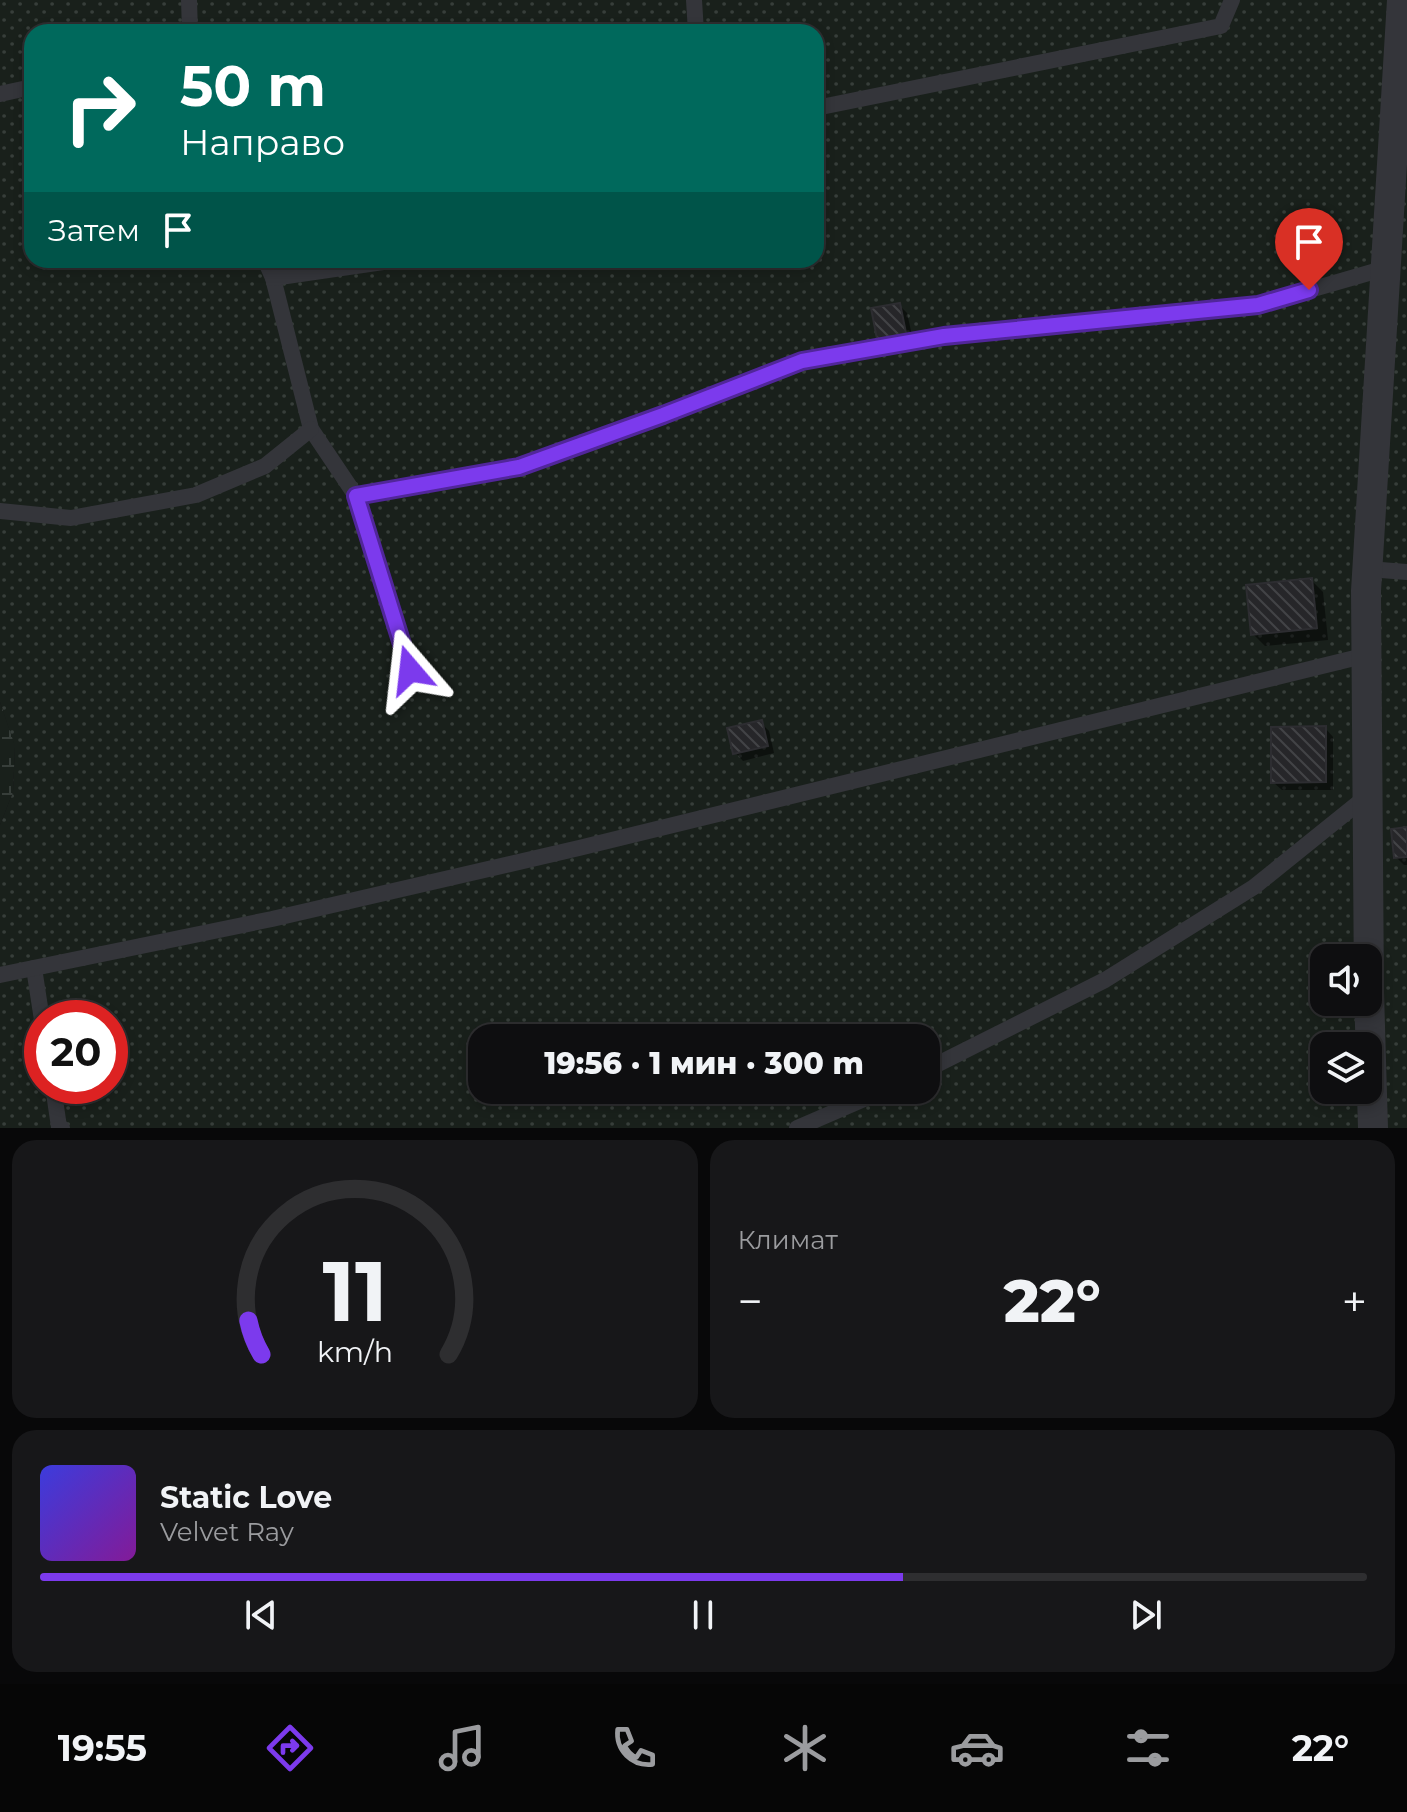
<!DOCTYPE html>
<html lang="ru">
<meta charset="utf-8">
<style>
body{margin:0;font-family:Montserrat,sans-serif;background:#171719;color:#f1f3f6;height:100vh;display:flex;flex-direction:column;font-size:30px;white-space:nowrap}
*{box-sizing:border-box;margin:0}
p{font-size:26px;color:#9b9c9f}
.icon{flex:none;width:44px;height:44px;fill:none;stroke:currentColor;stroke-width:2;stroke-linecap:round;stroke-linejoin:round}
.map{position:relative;height:1128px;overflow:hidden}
.drawer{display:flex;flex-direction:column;gap:12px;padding:12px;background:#080809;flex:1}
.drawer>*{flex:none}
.banner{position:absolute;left:24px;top:24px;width:800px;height:244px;border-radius:24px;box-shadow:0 4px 12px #0003,0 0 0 2px #2e2e30;background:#00695c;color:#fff;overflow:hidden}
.controls{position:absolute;left:1310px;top:944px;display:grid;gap:16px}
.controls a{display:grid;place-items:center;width:72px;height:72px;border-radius:16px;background:#0e0e10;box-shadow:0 4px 12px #0003,0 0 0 2px #2e2e30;font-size:40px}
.speed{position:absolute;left:24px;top:1000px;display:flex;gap:16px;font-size:40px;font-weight:700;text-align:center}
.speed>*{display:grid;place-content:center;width:104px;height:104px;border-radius:50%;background:#0e0e10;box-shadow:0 4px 12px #0003,0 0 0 2px #2e2e30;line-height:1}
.speed .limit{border:12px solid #d22;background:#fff;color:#111}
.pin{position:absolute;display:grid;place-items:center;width:68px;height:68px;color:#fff;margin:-82px -34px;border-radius:50% 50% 50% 0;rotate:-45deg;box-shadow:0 0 8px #0007}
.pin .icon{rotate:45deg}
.me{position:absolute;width:88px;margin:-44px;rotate:343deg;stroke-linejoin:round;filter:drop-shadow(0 0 6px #0008)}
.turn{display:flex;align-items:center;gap:28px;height:168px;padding:0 24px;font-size:36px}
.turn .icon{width:104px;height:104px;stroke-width:2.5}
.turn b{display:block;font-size:56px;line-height:68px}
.then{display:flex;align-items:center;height:76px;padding:0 24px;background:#0003;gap:16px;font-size:30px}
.big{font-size:60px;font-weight:800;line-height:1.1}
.drawer .tile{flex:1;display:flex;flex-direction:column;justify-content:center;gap:12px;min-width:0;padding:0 28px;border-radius:24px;background:#171719}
.drawer .dial{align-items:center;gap:0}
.dial svg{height:208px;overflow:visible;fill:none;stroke:#2e2e30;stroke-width:7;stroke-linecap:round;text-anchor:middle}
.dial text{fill:#f1f3f6;stroke:none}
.song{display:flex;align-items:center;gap:24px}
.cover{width:96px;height:96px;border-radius:12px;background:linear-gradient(135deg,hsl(240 70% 55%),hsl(290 70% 35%))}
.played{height:8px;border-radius:4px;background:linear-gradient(90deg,#7c3aed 65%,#2e2e30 65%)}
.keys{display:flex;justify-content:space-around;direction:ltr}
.heat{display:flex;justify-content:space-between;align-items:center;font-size:44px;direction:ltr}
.drawer .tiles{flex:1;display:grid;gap:12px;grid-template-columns:1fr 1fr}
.tile:last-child{grid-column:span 2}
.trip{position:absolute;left:468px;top:1024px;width:472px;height:80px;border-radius:24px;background:#0e0e10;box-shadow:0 4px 12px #0003,0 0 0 2px #2e2e30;font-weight:800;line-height:80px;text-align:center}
.dock{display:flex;height:128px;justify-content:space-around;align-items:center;background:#060606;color:#9b9c9f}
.dock .icon{width:56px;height:56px}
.dock .current{color:#7c3aed}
.dock b{font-size:36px;color:#f1f3f6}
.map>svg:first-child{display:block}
.grass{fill:url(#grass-dots);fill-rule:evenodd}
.wetland{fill:url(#wetland-marsh)}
.shadow{fill:#0007}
.building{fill:url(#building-back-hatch);stroke:#2d2d31;stroke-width:2}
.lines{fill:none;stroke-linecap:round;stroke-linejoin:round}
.service{stroke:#34353a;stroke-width:16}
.minor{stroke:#34353a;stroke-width:30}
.route-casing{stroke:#51269a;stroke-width:20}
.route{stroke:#7c3aed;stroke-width:14}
</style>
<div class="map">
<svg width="1407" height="1128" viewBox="0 0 1407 1128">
<defs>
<pattern id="grass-dots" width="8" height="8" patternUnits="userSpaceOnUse" patternTransform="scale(2)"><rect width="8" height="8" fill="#19201b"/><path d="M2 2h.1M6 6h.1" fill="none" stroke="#373e3a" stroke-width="1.8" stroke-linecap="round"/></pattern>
<pattern id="wetland-marsh" width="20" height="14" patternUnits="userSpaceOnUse" patternTransform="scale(2)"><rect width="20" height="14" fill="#19201b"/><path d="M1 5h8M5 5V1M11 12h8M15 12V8" fill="none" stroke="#373e3a"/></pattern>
<pattern id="building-back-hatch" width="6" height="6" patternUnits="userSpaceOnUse" patternTransform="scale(2)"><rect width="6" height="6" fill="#262629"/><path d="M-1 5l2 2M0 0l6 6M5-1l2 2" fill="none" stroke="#424346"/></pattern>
</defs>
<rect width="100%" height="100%" fill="#131315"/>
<path class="grass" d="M0,0h1407v1128h-1407v-303l13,-33 2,-45 -15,-45zM32,32h784v228h-784zM1324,958h44v44h-44zM42,1018h68v68h-68zM482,1038h444v52h-444zM1324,1046h44v44h-44z"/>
<path class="wetland" d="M0,702l15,44 -2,46 -13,33z"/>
<g class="shadow">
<path d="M899,305l8,8 6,27 -26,6 -8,-8z"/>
<path d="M1311,580l12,12 5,48 -63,6 -12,-12z"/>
<path d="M761,723l8,8 5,22 -31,8 -8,-9z"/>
<path d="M1325,728l8,9v53h-51l-9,-8z"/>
<path d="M1407,829v36h-3l-8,-8z"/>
</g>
<g class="building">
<path d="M900,303l6,30 -29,6 -6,-31z"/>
<path d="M1312,578l5,50 -66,7 -5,-50z"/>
<path d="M762,720l6,26 -35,8 -6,-26z"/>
<path d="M1326,726v56l-55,1v-56z"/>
<path d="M1407,827v30l-13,1 -3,-29z"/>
</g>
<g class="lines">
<g class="service">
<path d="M189,0l1,32"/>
<path d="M694,0l2,32"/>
<path d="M0,94l32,-7"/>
<path d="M816,108l405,-82 11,-26"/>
<path d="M265,260l8,18 38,151 45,67 54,174"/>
<path d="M273,278l124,-18"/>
<path d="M356,496l163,-29 144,-52 139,-54 142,-25 314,-31 128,-37"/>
<path d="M0,511l71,7 125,-23 69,-29 46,-37"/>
<path d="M1368,569l39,3"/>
<path d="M34,968l8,52"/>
<path d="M0,975l272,-56 307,-71 788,-193"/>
<path d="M926,1070l179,-90 149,-93 113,-91"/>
<path d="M53,1086l6,41 3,1"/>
<path d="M797,1128l88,-38"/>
</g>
<path class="minor" d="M1373,1128l-4,-136 -3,-401 36,-591"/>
</g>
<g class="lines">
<g class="route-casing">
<path id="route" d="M410,670l-54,-174 163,-29 144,-52 139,-54 142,-25 314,-31 51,-15"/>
</g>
<use href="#route" class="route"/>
</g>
</svg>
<div class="controls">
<a><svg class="icon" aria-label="sound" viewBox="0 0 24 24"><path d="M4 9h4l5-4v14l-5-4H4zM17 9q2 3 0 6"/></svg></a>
<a><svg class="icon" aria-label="layers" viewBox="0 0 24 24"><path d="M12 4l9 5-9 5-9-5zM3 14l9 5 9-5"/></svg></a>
</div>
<div class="speed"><div class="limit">20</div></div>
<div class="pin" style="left:1309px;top:290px;background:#d93025"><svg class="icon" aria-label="arrive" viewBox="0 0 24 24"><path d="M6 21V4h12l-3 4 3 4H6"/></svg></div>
<svg class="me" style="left:410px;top:670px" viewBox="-20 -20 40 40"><path d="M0-17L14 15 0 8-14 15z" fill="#7c3aed" stroke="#fff" stroke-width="4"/></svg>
<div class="trip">19:56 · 1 мин · 300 m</div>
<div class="banner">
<div class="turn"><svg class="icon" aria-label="right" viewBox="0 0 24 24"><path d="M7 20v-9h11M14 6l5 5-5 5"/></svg><div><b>50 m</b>Направо</div></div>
<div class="then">Затем<svg class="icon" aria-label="arrive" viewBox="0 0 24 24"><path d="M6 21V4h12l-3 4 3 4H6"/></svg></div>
</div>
</div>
<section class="drawer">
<div class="tiles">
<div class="tile dial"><svg viewBox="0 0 100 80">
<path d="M14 69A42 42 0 1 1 86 69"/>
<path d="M14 69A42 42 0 0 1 9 56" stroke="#7c3aed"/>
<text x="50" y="56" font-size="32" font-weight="700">11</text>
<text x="50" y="72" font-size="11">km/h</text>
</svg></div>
<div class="tile"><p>Климат</p>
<div class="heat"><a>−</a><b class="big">22°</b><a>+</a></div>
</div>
<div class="tile">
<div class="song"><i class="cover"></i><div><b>Static Love</b><p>Velvet Ray</p></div></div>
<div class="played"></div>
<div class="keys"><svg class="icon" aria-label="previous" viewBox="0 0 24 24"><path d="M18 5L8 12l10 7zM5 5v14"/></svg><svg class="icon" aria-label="pause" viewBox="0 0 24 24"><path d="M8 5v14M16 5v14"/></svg><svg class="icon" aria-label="next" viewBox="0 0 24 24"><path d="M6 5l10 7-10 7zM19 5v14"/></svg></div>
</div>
</div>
</section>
<nav class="dock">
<b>19:55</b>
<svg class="icon current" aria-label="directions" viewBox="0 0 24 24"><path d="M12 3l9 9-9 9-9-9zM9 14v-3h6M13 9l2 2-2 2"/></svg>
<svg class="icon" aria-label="music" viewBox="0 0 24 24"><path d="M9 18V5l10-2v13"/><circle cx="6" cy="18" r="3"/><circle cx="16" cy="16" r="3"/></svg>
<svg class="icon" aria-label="phone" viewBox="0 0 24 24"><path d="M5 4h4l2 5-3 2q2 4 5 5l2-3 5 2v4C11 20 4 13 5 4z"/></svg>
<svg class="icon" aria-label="climate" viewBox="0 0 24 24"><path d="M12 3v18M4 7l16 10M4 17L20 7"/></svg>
<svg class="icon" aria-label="car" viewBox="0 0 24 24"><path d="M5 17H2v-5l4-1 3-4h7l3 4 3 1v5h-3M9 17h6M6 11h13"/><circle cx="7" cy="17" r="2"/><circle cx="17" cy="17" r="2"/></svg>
<svg class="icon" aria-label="filters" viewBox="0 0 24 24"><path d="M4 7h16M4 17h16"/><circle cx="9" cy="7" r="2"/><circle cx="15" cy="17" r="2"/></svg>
<b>22°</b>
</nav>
